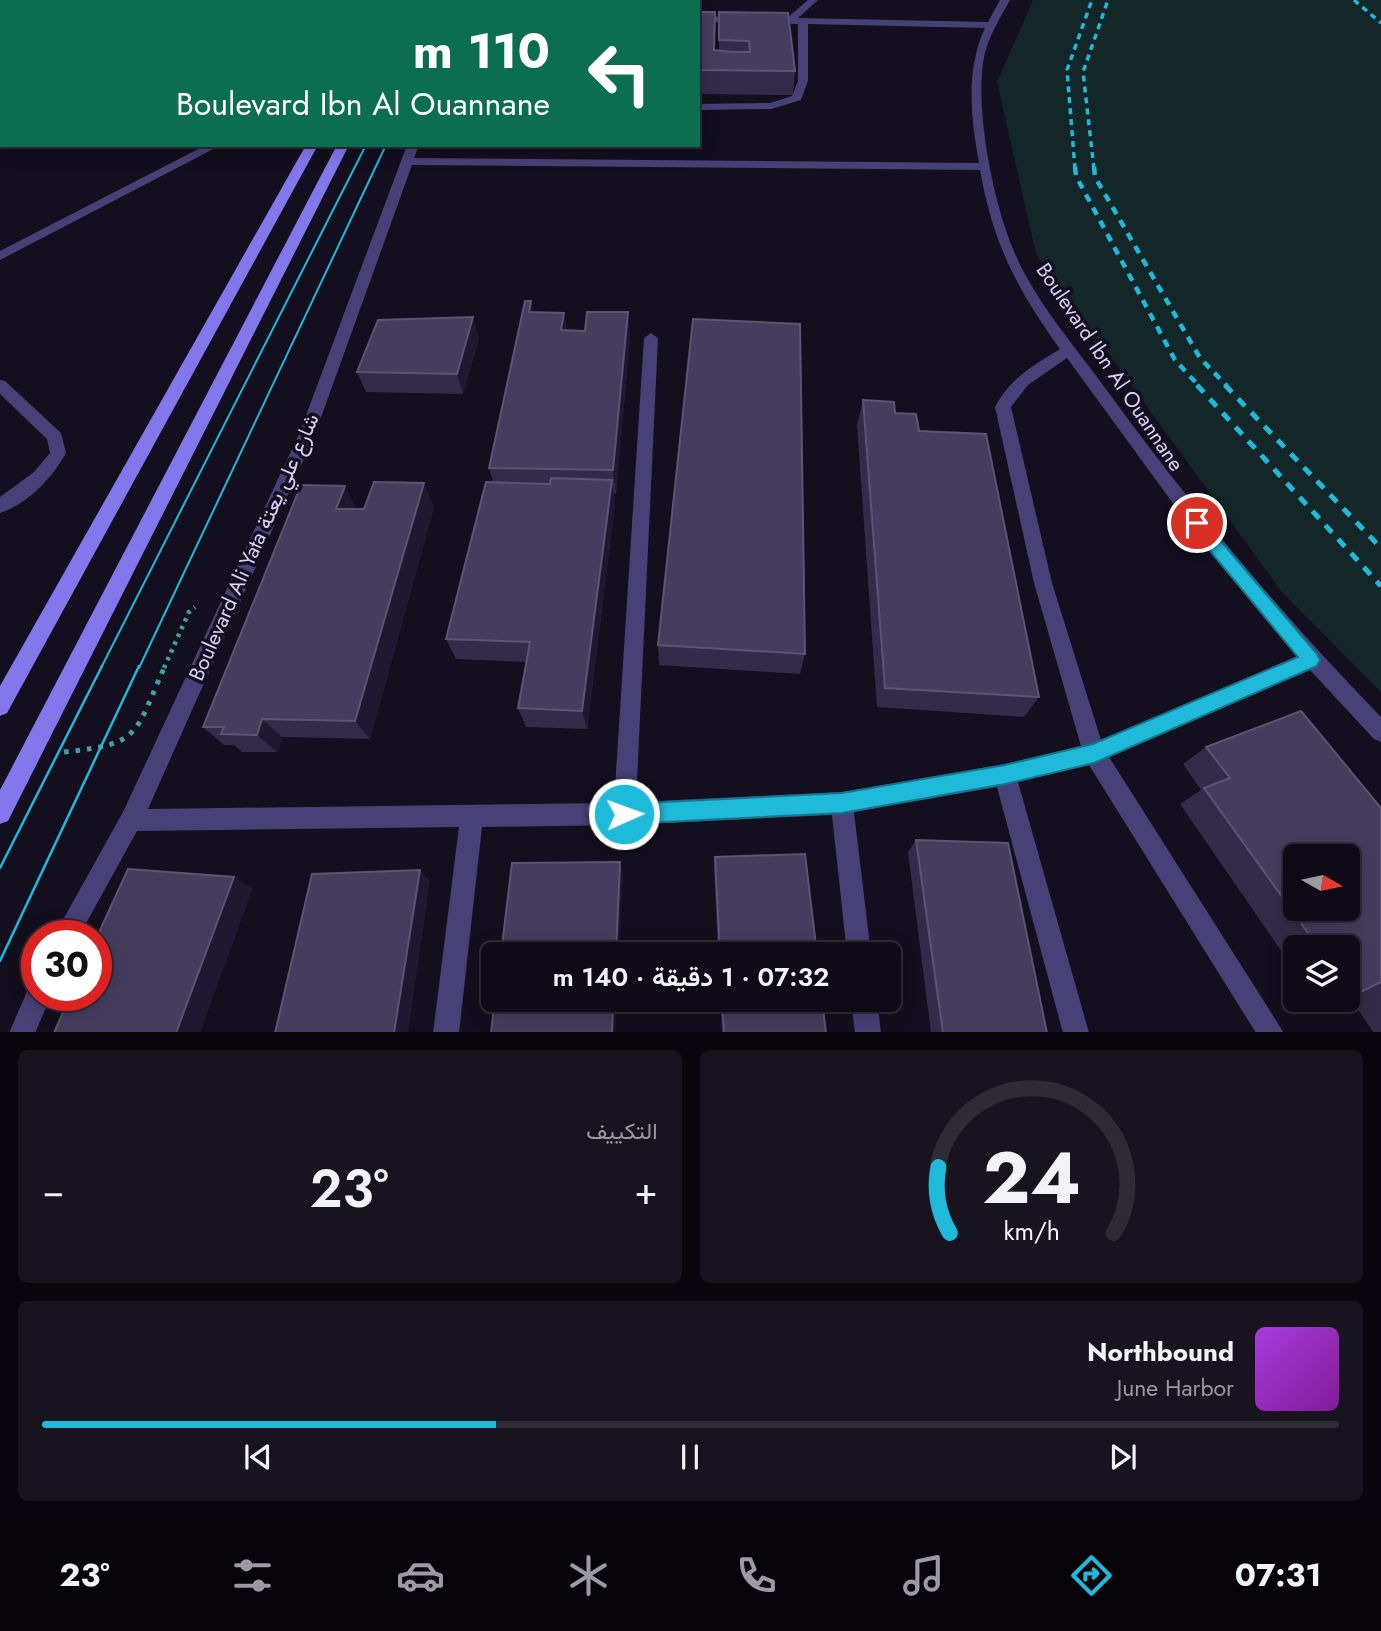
<!DOCTYPE html>
<html lang="ar">
<meta charset="utf-8">
<style>
body{margin:0;font-family:Jost,Vazirmatn,sans-serif;background:#17141f;color:#f1f3f6;direction:rtl;height:100vh;display:flex;flex-direction:column;font-size:26px;white-space:nowrap}
*{box-sizing:border-box;margin:0}
p{font-size:23px;color:#9b9ba1}
.icon{flex:none;width:38px;height:38px;fill:none;stroke:currentColor;stroke-width:2;stroke-linecap:round;stroke-linejoin:round}
.map{position:relative;height:1032px;overflow:hidden;direction:ltr}
.sheet{display:flex;flex-direction:column;gap:18px;padding:18px;background:#08060c;flex:1}
.sheet>*{flex:none}
.banner{position:absolute;left:0px;top:0px;width:700px;height:147px;box-shadow:0 4px 18px #0003,0 0 0 2px #2e2b35;direction:rtl;background:#0b6e4f;color:#fff;overflow:hidden}
.needle{width:46px;rotate:99deg}
.fabs{position:absolute;left:1283px;top:844px;display:grid;gap:14px}
.fabs a{display:grid;place-items:center;width:77px;height:77px;border-radius:10px;background:#0e0b16;box-shadow:0 4px 18px #0003,0 0 0 2px #2e2b35;font-size:35px}
.speed{position:absolute;left:21px;top:920px;display:flex;gap:14px;font-size:35px;font-weight:700;text-align:center}
.speed>*{display:grid;place-content:center;width:91px;height:91px;border-radius:50%;background:#0e0b16;box-shadow:0 4px 18px #0003,0 0 0 2px #2e2b35;line-height:1}
.speed .limit{border:10px solid #d22;background:#fff;color:#111}
.pin{position:absolute;display:grid;place-items:center;width:60px;height:60px;color:#fff;margin:-30px;border:4px solid #fff;border-radius:50%;box-shadow:0 2px 7px #0007}
.me{position:absolute;width:77px;margin:-38px;rotate:88deg;stroke-linejoin:round;filter:drop-shadow(0 0 5px #0008)}
.turn{display:flex;align-items:center;gap:24px;height:147px;padding:0 35px;font-size:32px}
.turn .icon{width:91px;height:91px;stroke-width:2.5}
.turn b{display:block;font-size:49px;line-height:60px}
.big{font-size:52px;font-weight:600;line-height:1.1}
.sheet .tile{flex:1;display:flex;flex-direction:column;justify-content:center;gap:10px;min-width:0;padding:0 24px;border-radius:10px;background:#17141f}
.sheet .dial{align-items:center;gap:0}
.dial svg{height:182px;overflow:visible;fill:none;stroke:#2e2b35;stroke-width:7;stroke-linecap:round;text-anchor:middle}
.dial text{fill:#f1f3f6;stroke:none}
.song{display:flex;align-items:center;gap:21px}
.cover{width:84px;height:84px;border-radius:10px;background:linear-gradient(135deg,hsl(280 70% 55%),hsl(290 70% 35%))}
.played{height:7px;border-radius:4px;background:linear-gradient(90deg,#1fb9d9 35%,#2e2b35 35%)}
.keys{display:flex;justify-content:space-around;direction:ltr}
.heat{display:flex;justify-content:space-between;align-items:center;font-size:38px;direction:ltr}
.sheet .tiles{flex:1;display:grid;gap:18px;grid-template-columns:1fr 1fr}
.tile:last-child{grid-column:span 2}
.trip{position:absolute;left:481px;top:942px;width:420px;height:70px;border-radius:10px;background:#0e0b16;box-shadow:0 4px 18px #0003,0 0 0 2px #2e2b35;font-weight:600;line-height:70px;text-align:center;direction:rtl}
.dock{display:flex;height:112px;justify-content:space-around;align-items:center;background:#060409;color:#9b9ba1}
.dock .icon{width:49px;height:49px}
.dock .selected{color:#1fb9d9}
.dock b{font-size:32px;color:#f1f3f6}
.map>svg:first-child{display:block}
.green{fill:#132728}
.lines{fill:none;stroke-linecap:round;stroke-linejoin:round}
.path-far1{stroke:#3ea1a2;stroke-width:4.5;stroke-dasharray:3.5 5;stroke-linecap:butt}
.path{stroke:#3ea1a2;stroke-width:5;stroke-dasharray:4.5 7;stroke-linecap:butt}
.street{fill:#474177;fill-rule:evenodd}
.secondary{fill:#8377ec;fill-rule:evenodd}
.tram-far1{stroke:#1fb9d9;stroke-width:2}
.tram{stroke:#1fb9d9;stroke-width:2.5}
.rail-far2{stroke:#1fb9d9;stroke-width:3.5;stroke-dasharray:6 5;stroke-linecap:butt}
.rail-far1{stroke:#1fb9d9;stroke-width:4.5;stroke-dasharray:8 7;stroke-linecap:butt}
.rail{stroke:#1fb9d9;stroke-width:5;stroke-dasharray:10 9;stroke-linecap:butt}
.wall{fill:#342b4a}
.shaded-wall{fill:#1f1831}
.building{fill:#453d5d;stroke:#5d5475;stroke-width:2;fill-rule:evenodd}
.route{fill:#1fb9d9;stroke:#14788d;stroke-width:2}
.labels{text-anchor:middle;dominant-baseline:central;stroke-width:7;stroke-linejoin:round;paint-order:stroke}
.street-label{font-size:21px;fill:#dad3f9;stroke:#130f1e}
</style>
<div class="map">
<svg width="1381" height="1033" viewBox="0 0 1381 1033">
<rect width="100%" height="100%" fill="#130f1e"/>
<path class="green" d="M1033,0h348v692l-100,-101 -245,-337 -39,-172z"/>
<g class="lines">
<path class="path-far1" d="M164,668l25,-56 6,-5"/>
<path class="path" d="M64,752c79,-8 70,-18 101,-86"/>
<g class="street">
<path d="M0,0h12l-10,2v3z"/>
<path d="M168,0h13l-14,2z"/>
<rect x="472" y="0" width="10" height="2"/>
<path d="M617,0h10l-10,2z"/>
<path d="M808,0h10l-20,18 190,4 12,-22h10c-11,20 -24,40 -27,63 -7,51 10,138 30,186 20,48 56,90 87,132 86,119 179,231 281,336v25l-7,-3 -64,-69 -201,87 175,276h-28l-167,-268 -71,17 71,251h-26l-66,-246 -143,25 17,142h-24l-15,-139 -208,10 -142,2 -23,206h-26l26,-206 -322,4 -58,105h-25l69,-124 176,-378 108,-289h12l-5,13 565,5c-8,-45 -14,-92 6,-135l-177,-4v57l-7,19 -30,9 -73,1v-6l72,-1 22,-7 6,-15v-57l-100,-2v-6l89,2zM412,165l568,5c13,74 37,119 80,179 -26,16 -50,29 -65,58l39,176 47,163 -76,18 -163,28 -206,10 22,-464 -7,-5 -7,5 -30,465 -466,6 167,-375zM1067,358l124,170 107,128 -197,84 -49,-157 -41,-176 17,-22z"/>
<rect x="0" y="60" width="2" height="6"/>
<path d="M0,138h2l-2,7z"/>
<path d="M206,145h15l-221,115v-9z"/>
<path d="M0,380l5,1 56,52 5,20c-14,25 -38,51 -66,60v-16l34,-25 16,-19 -3,-14 -47,-45z"/>
<path d="M37,984v12h14l-16,37h-26l20,-46z"/>
<path d="M851,999h26l4,34h-26z"/>
</g>
<g class="secondary">
<path d="M390,0h10l-10,2z"/>
<path d="M415,0h10l-10,2z"/>
<path d="M306,145h12l-311,568 -7,3v-30z"/>
<path d="M337,145h12l-341,676 -8,3v-34z"/>
</g>
<g class="tram-far1">
<path d="M101,668l265,-523"/>
<path d="M139,668l247,-523"/>
</g>
<g class="tram">
<path d="M0,868l102,-202"/>
<path d="M0,961l139,-295"/>
</g>
<g class="rail-far2">
<path d="M1354,0l27,23"/>
<path d="M1075,169l-8,-99 25,-70"/>
<path d="M1094,169l-11,-97 25,-72"/>
</g>
<g class="rail-far1">
<path d="M1075,167l1,9 99,184 24,26"/>
<path d="M1094,167l1,10 105,181 27,28"/>
</g>
<g class="rail">
<path d="M1197,385l184,201"/>
<path d="M1225,385l156,163"/>
</g>
</g>
<g class="wall">
<path d="M698,12l16,38 5,1v-39l76,59 -2,24 -95,-1z"/>
<path d="M531,301l2,11 31,1 3,17 63,8 -14,156h-2l1,10 -28,225 -61,-2 -8,-19 8,-46 -70,-3 -10,-20 47,-157 -4,-14z"/>
<path d="M479,338l-16,56 -97,-2 -9,-20z"/>
<path d="M863,400l32,13 24,18 120,266 -15,20 -147,-10 -20,-282z"/>
<path d="M434,507l-64,232 -88,-2 -5,15h-35l-8,-7h-10l-21,-18 154,-218z"/>
<path d="M658,645l147,9 -5,20 -141,-9z"/>
<path d="M1206,747l175,61v225h-7l-25,-36h-1v-50h-53v24l-115,-167 21,-14 -18,-26z"/>
<path d="M916,840l131,193h-116l-23,-181z"/>
<path d="M715,857l102,97h-99l-4,-86z"/>
<path d="M720,999h102l4,34h-104z"/>
<path d="M1314,999h22l-19,4z"/>
</g>
<g class="shaded-wall">
<path d="M531,301l5,25 -7,-14z"/>
<path d="M628,312l2,26 -14,156 -3,-24z"/>
<path d="M564,313l4,25 -7,-8z"/>
<path d="M473,317l6,21 -16,56 -6,-20z"/>
<path d="M612,480l3,24 -28,225 -5,-18z"/>
<path d="M424,483l10,24 -64,232 -15,-18z"/>
<path d="M345,486l12,24 -21,-1z"/>
<path d="M262,719l20,18 -5,15 -20,-17z"/>
<path d="M620,862l3,11 -4,81h-3z"/>
<path d="M420,870l10,11 -22,152h-14z"/>
<path d="M234,877l19,11 -53,145h-24z"/>
<path d="M613,999h4l-2,34h-3z"/>
</g>
<g class="building">
<path d="M698,12h17l-1,38 18,2h18l-1,-11 -30,-1v-28l69,1 7,58 -97,-1z"/>
<path d="M525,301h6l-2,11 35,1 -3,17 24,1 2,-19h41l-15,158 -124,-2z"/>
<path d="M473,317l-16,57 -100,-2 21,-52z"/>
<path d="M693,319l107,5 5,330 -147,-9z"/>
<path d="M863,400l31,2 1,11 21,1 3,17 67,3 53,263 -154,-9z"/>
<path d="M551,478l61,2 -30,231 -64,-3 12,-66 -84,-3 40,-157 64,2z"/>
<path d="M374,482l50,1 -69,238 -93,-2 -5,16 -36,-1 3,-7h-21l98,-242 44,1 -9,23h28z"/>
<path d="M1301,711l80,97v174l-28,14 -5,-7v-42h-30l-114,-159 26,-10 -24,-31zM1295,856h53v52h-53z"/>
<path d="M916,840l92,3 39,190h-104z"/>
<path d="M805,854l12,100h-97l-5,-97z"/>
<path d="M620,862l-4,92h-115l11,-91z"/>
<path d="M128,869l106,8 -58,156h-122l16,-37h26v-57z"/>
<path d="M420,870l-26,163h-119l37,-159z"/>
<path d="M495,999h118l-1,34h-121z"/>
<path d="M722,999h100l4,34h-102z"/>
</g>
<path class="route" d="M1197,517l5,2 115,135 3,6 -3,6 -223,97 -89,21 -163,29 -218,11 -7,-3 -3,-7 3,-7 7,-3 218,-11 163,-28 88,-21 205,-87 -107,-129 -2,-5z"/>
<g class="labels">
<g class="street-label">
<text transform="translate(1110 367) rotate(56)">Boulevard Ibn Al Ouannane</text>
<text transform="translate(254 547) rotate(-66)">Boulevard Ali Yata شارع علي يعتة</text>
</g>
</g>
</svg>
<div class="fabs">
<a><svg class="needle" viewBox="-14 -14 28 28"><path d="M0-13l5 13h-10z" fill="#e53935"/><path d="M0 13l5-13h-10z" fill="#9b9ba1"/></svg></a>
<a><svg class="icon" aria-label="layers" viewBox="0 0 24 24"><path d="M12 4l9 5-9 5-9-5zM3 14l9 5 9-5"/></svg></a>
</div>
<div class="speed"><div class="limit">30</div></div>
<div class="pin" style="left:1197px;top:523px;background:#d93025"><svg class="icon" aria-label="arrive" viewBox="0 0 24 24"><path d="M6 21V4h12l-3 4 3 4H6"/></svg></div>
<svg class="me" style="left:624px;top:814px" viewBox="-20 -20 40 40"><circle r="17" fill="#1fb9d9" stroke="#fff" stroke-width="3"/><path d="M0-11L8 9 0 5-8 9z" fill="#fff"/></svg>
<div class="trip">07:32 · 1 دقيقة · 140 m</div>
<div class="banner">
<div class="turn"><svg class="icon" aria-label="left" viewBox="0 0 24 24"><path d="M17 20v-9H6M10 6l-5 5 5 5"/></svg><div><b>110 m</b>Boulevard Ibn Al Ouannane</div></div>
</div>
</div>
<section class="sheet">
<div class="tiles">
<div class="tile dial"><svg viewBox="0 0 100 80">
<path d="M14 69A42 42 0 1 1 86 69"/>
<path d="M14 69A42 42 0 0 1 9 40" stroke="#1fb9d9"/>
<text x="50" y="56" font-size="32" font-weight="700">24</text>
<text x="50" y="72" font-size="11">km/h</text>
</svg></div>
<div class="tile"><p>التكييف</p>
<div class="heat"><a>−</a><b class="big">23°</b><a>+</a></div>
</div>
<div class="tile">
<div class="song"><i class="cover"></i><div><b>Northbound</b><p>June Harbor</p></div></div>
<div class="played"></div>
<div class="keys"><svg class="icon" aria-label="previous" viewBox="0 0 24 24"><path d="M18 5L8 12l10 7zM5 5v14"/></svg><svg class="icon" aria-label="pause" viewBox="0 0 24 24"><path d="M8 5v14M16 5v14"/></svg><svg class="icon" aria-label="next" viewBox="0 0 24 24"><path d="M6 5l10 7-10 7zM19 5v14"/></svg></div>
</div>
</div>
</section>
<nav class="dock">
<b>07:31</b>
<svg class="icon selected" aria-label="directions" viewBox="0 0 24 24"><path d="M12 3l9 9-9 9-9-9zM9 14v-3h6M13 9l2 2-2 2"/></svg>
<svg class="icon" aria-label="music" viewBox="0 0 24 24"><path d="M9 18V5l10-2v13"/><circle cx="6" cy="18" r="3"/><circle cx="16" cy="16" r="3"/></svg>
<svg class="icon" aria-label="phone" viewBox="0 0 24 24"><path d="M5 4h4l2 5-3 2q2 4 5 5l2-3 5 2v4C11 20 4 13 5 4z"/></svg>
<svg class="icon" aria-label="climate" viewBox="0 0 24 24"><path d="M12 3v18M4 7l16 10M4 17L20 7"/></svg>
<svg class="icon" aria-label="car" viewBox="0 0 24 24"><path d="M5 17H2v-5l4-1 3-4h7l3 4 3 1v5h-3M9 17h6M6 11h13"/><circle cx="7" cy="17" r="2"/><circle cx="17" cy="17" r="2"/></svg>
<svg class="icon" aria-label="filters" viewBox="0 0 24 24"><path d="M4 7h16M4 17h16"/><circle cx="9" cy="7" r="2"/><circle cx="15" cy="17" r="2"/></svg>
<b>23°</b>
</nav>
